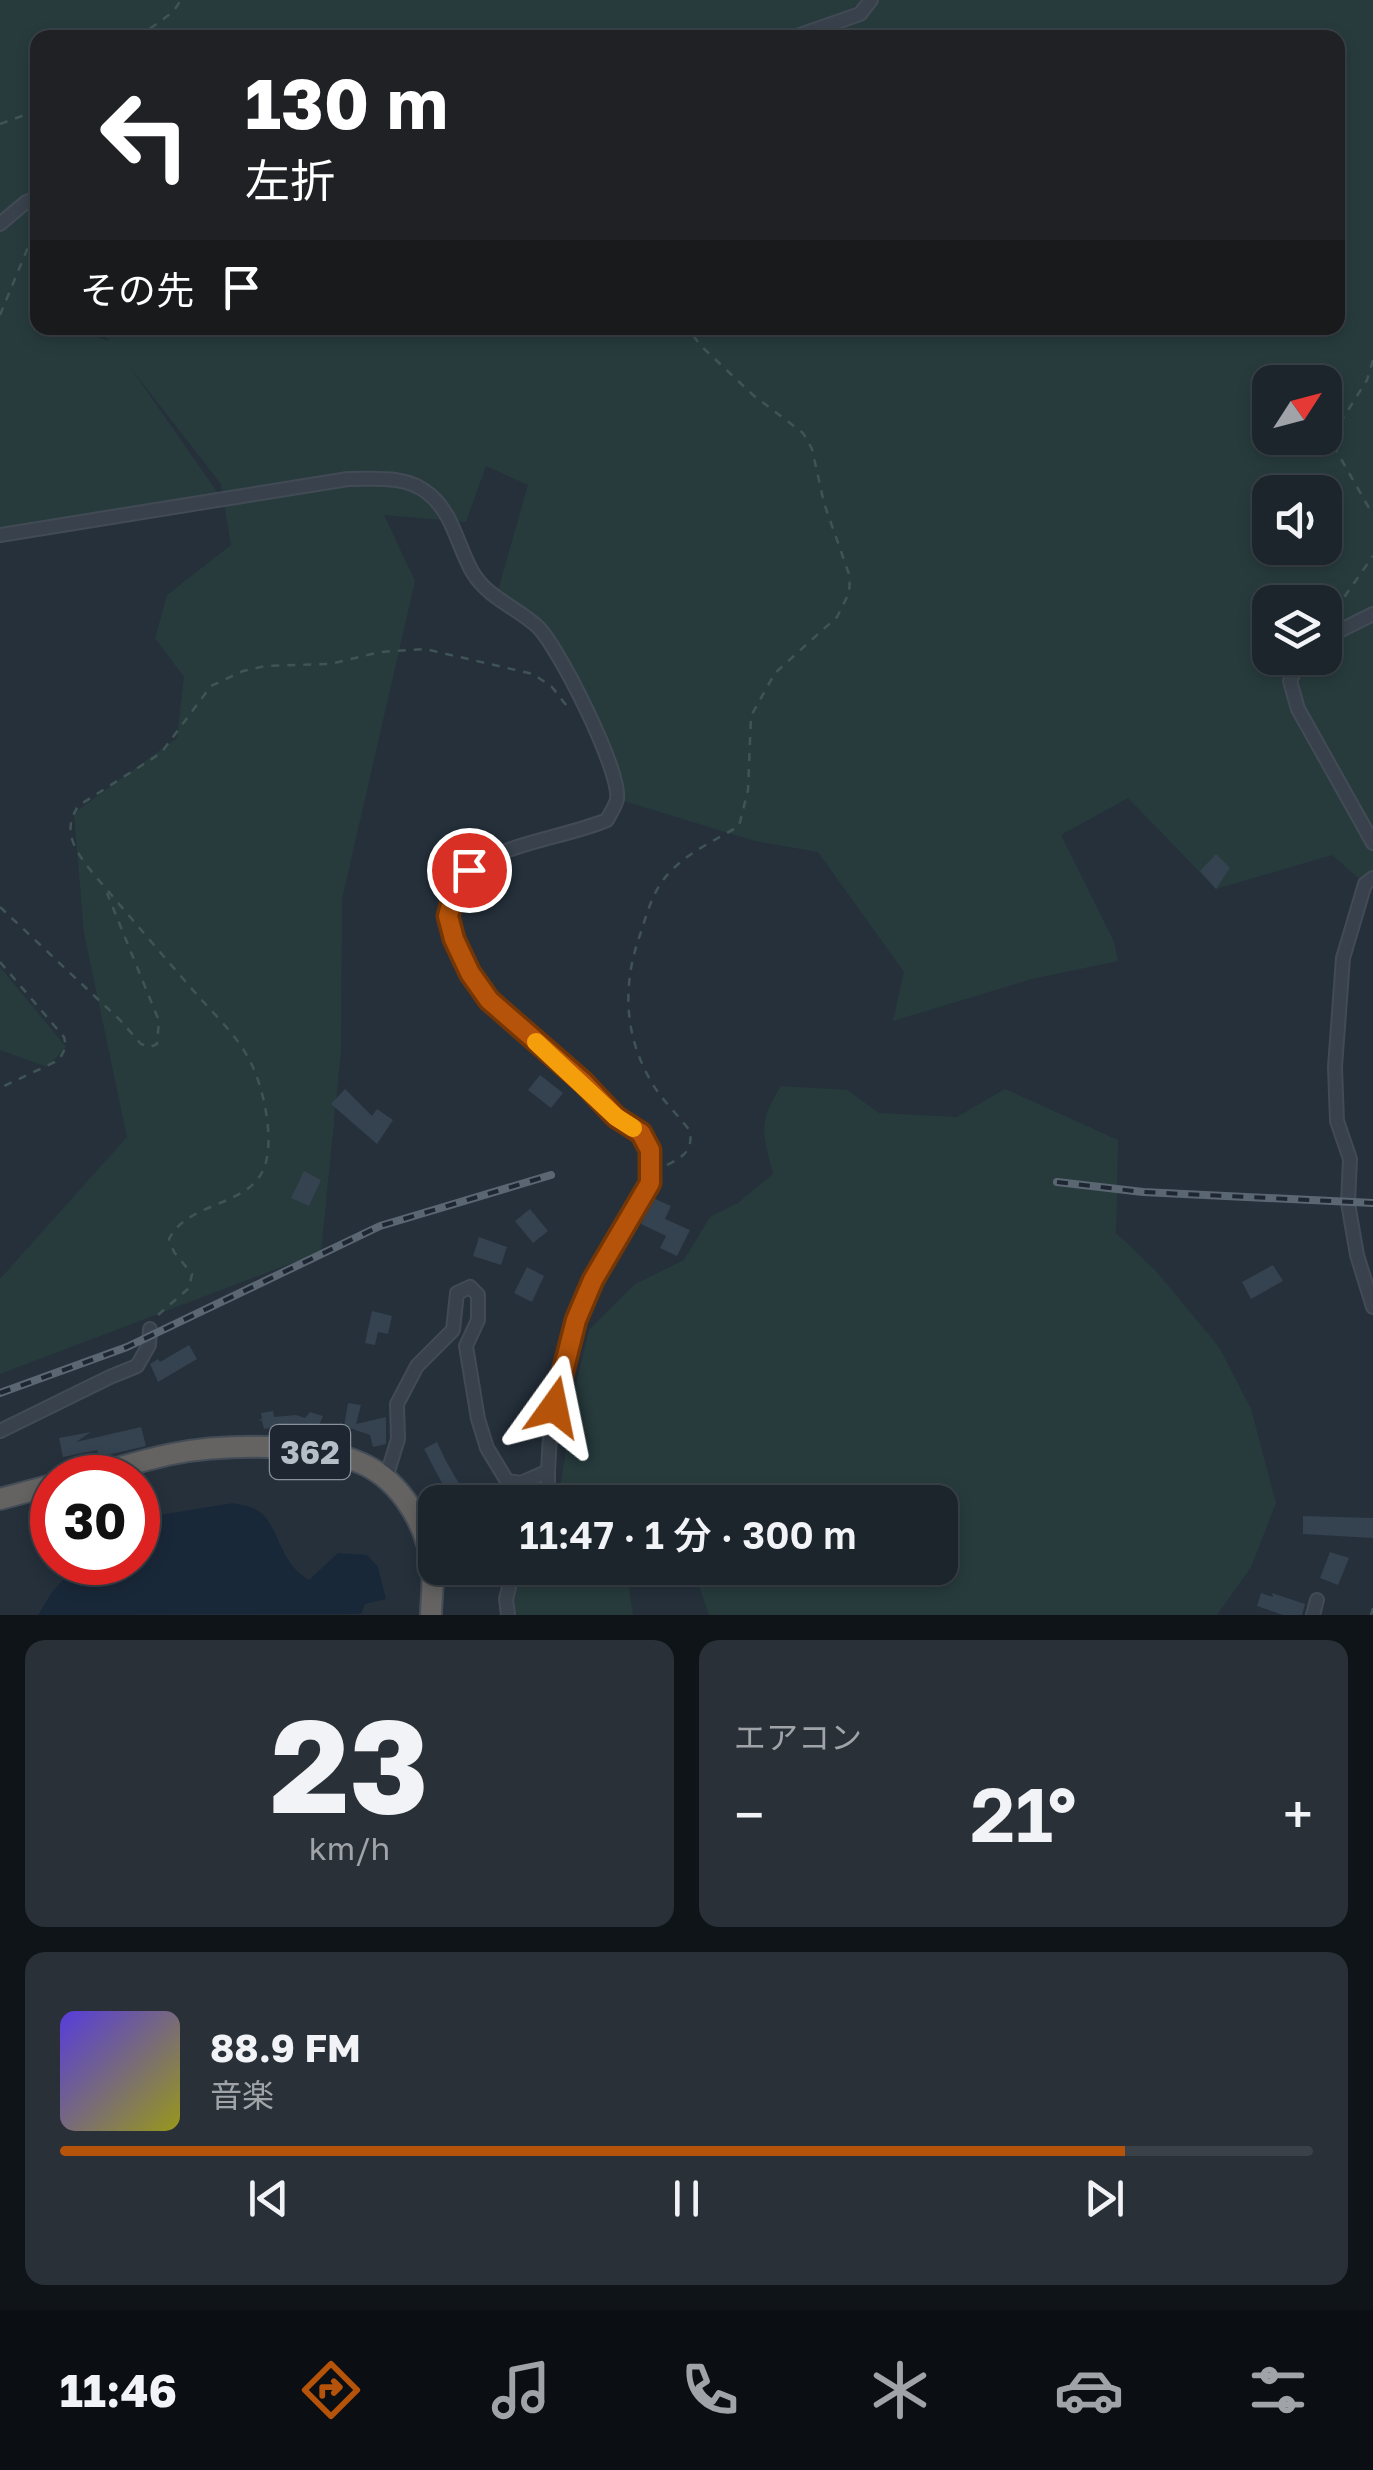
<!DOCTYPE html>
<html lang="ja">
<meta charset="utf-8">
<style>
body{margin:0;font-family:"Golos Text","Noto Sans JP",sans-serif;background:#293038;color:#f1f3f6;height:100vh;display:flex;flex-direction:column;font-size:38px;white-space:nowrap}
*{box-sizing:border-box;margin:0}
p{font-size:32px;color:#a0a4a9}
.icon{flex:none;width:55px;height:55px;fill:none;stroke:currentColor;stroke-width:2;stroke-linecap:round;stroke-linejoin:round}
.map{position:relative;height:1615px;overflow:hidden}
.drawer{display:flex;flex-direction:column;gap:25px;padding:25px;background:#0f1418;flex:1}
.drawer>*{flex:none}
.hud{position:absolute;left:30px;top:30px;width:1315px;height:305px;border-radius:20px;box-shadow:0 5px 15px #0003,0 0 0 2px #3a4148;background:#202124;color:#fff;overflow:hidden}
.needle{width:65px;rotate:54deg}
.controls{position:absolute;left:1252px;top:365px;display:grid;gap:20px}
.controls a{display:grid;place-items:center;width:90px;height:90px;border-radius:20px;background:#1c242c;box-shadow:0 5px 15px #0003,0 0 0 2px #3a4148;font-size:50px}
.speed{position:absolute;left:30px;top:1455px;display:flex;gap:20px;font-size:50px;font-weight:700;text-align:center}
.speed>*{display:grid;place-content:center;width:130px;height:130px;border-radius:50%;background:#1c242c;box-shadow:0 5px 15px #0003,0 0 0 2px #3a4148;line-height:1}
.speed .limit{border:15px solid #d22;background:#fff;color:#111}
.pin{position:absolute;display:grid;place-items:center;width:85px;height:85px;color:#fff;margin:-42px;border:5px solid #fff;border-radius:50%;box-shadow:0 2px 10px #0007}
.me{position:absolute;width:110px;margin:-55px;rotate:12deg;stroke-linejoin:round;filter:drop-shadow(0 0 8px #0008)}
.turn{display:flex;align-items:center;gap:35px;height:210px;padding:0 50px;font-size:45px}
.turn .icon{width:130px;height:130px;stroke-width:2.5}
.turn b{display:block;font-size:70px;line-height:85px}
.then{display:flex;align-items:center;height:95px;padding:0 50px;background:#0003;gap:20px;font-size:38px}
.big{font-size:75px;font-weight:600;line-height:1.1}
.drawer .widget{flex:1;display:flex;flex-direction:column;justify-content:center;gap:15px;min-width:0;padding:0 35px;border-radius:20px;background:#293038}
.drawer .dial{align-items:center;gap:0}
.dial b{font-size:130px;line-height:1}
.song{display:flex;align-items:center;gap:30px}
.cover{width:120px;height:120px;border-radius:15px;background:linear-gradient(135deg,hsl(250 70% 55%),hsl(60 70% 35%))}
.played{height:10px;border-radius:5px;background:linear-gradient(90deg,#b45309 85%,#3a4148 85%)}
.keys{display:flex;justify-content:space-around;direction:ltr}
.heat{display:flex;justify-content:space-between;align-items:center;font-size:55px;direction:ltr}
.drawer .tiles{flex:1;display:grid;gap:25px;grid-template-columns:1fr 1fr}
.widget:last-child{grid-column:span 2}
.trip{position:absolute;left:418px;top:1485px;width:540px;height:100px;border-radius:20px;background:#1c242c;box-shadow:0 5px 15px #0003,0 0 0 2px #3a4148;font-weight:600;line-height:100px;text-align:center}
.tab-bar{display:flex;height:160px;justify-content:space-around;align-items:center;background:#0b0e12;color:#a0a4a9}
.tab-bar .icon{width:70px;height:70px}
.tab-bar .current{color:#b45309}
.tab-bar b{font-size:45px;color:#f1f3f6}
.map>svg:first-child{display:block}
.green{fill:#273b3d;fill-rule:evenodd}
.water{fill:#192839}
.building{fill:#35424f}
.lines{fill:none;stroke-linecap:round;stroke-linejoin:round}
.minor-casing{stroke:#424b55;stroke-width:16}
.trunk-casing{stroke:#444d57;stroke-width:24}
.path{stroke:#405455;stroke-width:2.5;stroke-dasharray:8 8;stroke-linecap:butt}
.minor{stroke:#39424c;stroke-width:12}
.trunk{stroke:#646362;stroke-width:20}
.rail-casing{stroke:#5b6673;stroke-width:8}
.rail{stroke:#1e2731;stroke-width:4;stroke-dasharray:11;stroke-linecap:butt}
.route-casing{stroke:#753606;stroke-width:25}
.route{stroke:#b45309;stroke-width:18}
.slow{stroke:#f59e0b;stroke-width:18}
.labels{text-anchor:middle;dominant-baseline:central;stroke-width:10;stroke-linejoin:round;paint-order:stroke}
.shield{fill:#1e2731;stroke:#88909a;stroke-width:2.5}
.shield-label{font-size:32px;font-weight:bold;fill:#b5bdc7}
</style>
<div class="map">
<svg width="1373" height="1615" viewBox="0 0 1373 1615">
<rect width="100%" height="100%" fill="#25303b"/>
<g class="green">
<path d="M0,0h1373v873l-8,11 -33,-29 -116,34 -88,-91 -67,37 53,107 4,19 -86,18 -139,42 11,-49 -86,-120 -63,-11 -138,-42 -13,-59 -66,-112 -41,-34 31,-109 -42,-19 -20,56 -82,-7 31,66 -73,318 -1,152 -20,201 -321,122v-95l127,-142 -43,-204 -10,-120 103,-75 7,-61 -29,-39 12,-43 64,-50 -10,-61 -91,-117 92,132 -222,36zM38,38h1300v290h-1238l9,13 -22,-8 -1,-5h-48zM1270,382h55v56h-55zM1270,492h55v56h-55zM1270,602h55v56h-55z"/>
<path d="M0,967l66,80 -19,20 -47,-17z"/>
<path d="M781,1086l66,4 32,23 78,4 48,-28 113,51 -2,93 39,37 64,77 32,62 25,94 -25,64 -34,48h-508l-15,-43 -33,-4h279v-66h-382l20,-127 11,-45 46,-46 49,-24 26,-43 28,-14 35,-29c-10,-41 -16,-50 8,-88z"/>
<path d="M521,1568h105l7,47h-119l-1,-13z"/>
</g>
<path class="water" d="M233,1503c7,2 18,3 24,7 23,14 20,51 52,70l29,-27 29,2 11,12 8,32 -21,5 -4,10 -323,1 14,-23 27,-29 59,-1v-42l3,-2z"/>
<g class="building">
<path d="M1216,854l14,14 -14,21 -16,-18z"/>
<path d="M540,1075l23,18 -12,15 -23,-18z"/>
<path d="M345,1089l27,27 5,-7 16,11 -16,24 -46,-40z"/>
<path d="M304,1171l17,9 -12,26 -18,-8z"/>
<path d="M653,1198l18,8 -6,13 25,11 -13,26 -17,-8 6,-12 -25,-12z"/>
<path d="M530,1209l18,22 -15,12 -18,-22z"/>
<path d="M479,1237l28,10 -6,18 -28,-9z"/>
<path d="M1273,1265l10,16 -32,18 -9,-17z"/>
<path d="M527,1267l17,9 -12,26 -18,-9z"/>
<path d="M372,1311l20,5 -4,18 -10,-2 -3,13 -10,-2z"/>
<path d="M189,1345l8,14 -39,23 -8,-18 8,-5 2,3z"/>
<path d="M348,1403l13,2 -5,19 30,-7v27l-13,3 -3,-12 -26,-9z"/>
<path d="M273,1411l1,6 22,-2 9,3 5,-6 13,4 -8,19 -40,-11v3l-11,2 -2,-8 -4,-1 4,-1 -1,-6z"/>
<path d="M141,1427l5,19 -47,11 -2,-7 -34,7 -4,-19 32,-6 -15,10z"/>
<path d="M437,1442l10,21 23,39h-17l-10,-17 -19,-36z"/>
<path d="M1303,1516l70,2v20l-70,-4z"/>
<path d="M1330,1552l19,6 -11,27 -18,-7z"/>
<path d="M1261,1593l12,4 -1,-4 33,11 -3,11h-19l-26,-9z"/>
</g>
<g class="lines">
<g class="minor-casing">
<g id="minor">
<path d="M791,38l69,-24 11,-14"/>
<path d="M0,224l26,-22 12,-4"/>
<path d="M0,535l348,-56c27,0 59,-4 81,15 24,19 29,54 44,79 15,25 45,35 65,54 21,21 83,144 79,172 -1,6 -7,15 -10,21 -43,18 -97,21 -135,49 -9,6 -17,21 -20,31 -19,73 86,140 130,182 11,11 21,23 32,33 8,7 18,10 25,17 9,9 11,23 12,35 2,26 -45,87 -58,113 -29,59 -43,126 -45,191l-27,12 -14,-2 -20,-33 -9,-29 -12,-73 12,-26v-25l-8,-8 -13,6 -4,37 -36,36 -20,38 1,35 -12,39"/>
<path d="M1325,638l48,-24"/>
<path d="M1300,658l-10,23 8,28 75,134"/>
<path d="M1373,878l-8,6 -22,74 -8,109 2,54 13,38 -2,44 9,52 16,52"/>
<path d="M0,1431l110,-54 27,-11 12,-21 1,-16"/>
<path d="M548,1471v31"/>
<path d="M508,1615l-2,-16 8,-31"/>
<path d="M1313,1615l4,-15"/>
</g>
</g>
<g class="trunk-casing">
<g id="trunk">
<path d="M82,1478c30,-8 60,-18 90,-24 50,-10 144,-12 191,10 39,18 65,63 69,105 2,15 -1,31 -1,46"/>
<path d="M0,1499l52,-14"/>
</g>
</g>
<g class="path">
<path d="M137,38l36,-26 8,-12"/>
<path d="M0,124l38,-14"/>
<path d="M0,315l31,-75 7,-2"/>
<path d="M1373,360l-6,20 -32,51 -3,12 41,72"/>
<path d="M1326,623l47,-67"/>
<path d="M0,907l120,113 21,24 9,3 7,-3 2,-23 -52,-128"/>
<path d="M0,962l64,75 2,10 -7,13 -59,28"/>
<path d="M667,1165c16,-8 26,-14 23,-34 -12,-16 -28,-31 -38,-48 -28,-47 -30,-98 -12,-148 7,-22 13,-45 29,-62 19,-21 47,-33 70,-47l9,-36 3,-74 24,-43 62,-56 12,-24 1,-16 -26,-74 -12,-54 -9,-16 -50,-38 -53,-50 -12,-17"/>
<path d="M158,1315l31,-27 3,-14 -18,-22 -5,-13c19,-38 80,-32 95,-71 11,-27 0,-79 -13,-105 -12,-25 -34,-46 -52,-66 -29,-33 -57,-66 -85,-99 -13,-16 -34,-37 -41,-56 -5,-14 -2,-24 5,-36l83,-53 50,-67 32,-15 22,-5 65,-2 50,-12 45,-3 108,25 19,13 18,23"/>
<path d="M1371,1615l2,-7"/>
</g>
<use href="#minor" class="minor"/>
<use href="#trunk" class="trunk"/>
<g class="rail-casing">
<g id="rail">
<path d="M1057,1182l86,10 230,11"/>
<path d="M0,1393l127,-46 253,-121 171,-51"/>
</g>
</g>
<use href="#rail" class="rail"/>
</g>
<g class="lines">
<g class="route-casing">
<path id="route" d="M469,870l-15,24 -6,22 6,23 16,34 19,27 94,82 33,35 25,16 9,17v33l-57,97 -17,40 -22,87"/>
</g>
<use href="#route" class="route"/>
<path class="slow" d="M536,1042l80,75 17,11"/>
</g>
<g class="labels">
<rect class="shield" x="270" y="1425" width="80" height="54" rx="8"/>
<g class="shield-label">
<text x="310" y="1452">362</text>
</g>
</g>
</svg>
<div class="controls">
<a><svg class="needle" viewBox="-14 -14 28 28"><path d="M0-13l5 13h-10z" fill="#e53935"/><path d="M0 13l5-13h-10z" fill="#a0a4a9"/></svg></a>
<a><svg class="icon" aria-label="sound" viewBox="0 0 24 24"><path d="M4 9h4l5-4v14l-5-4H4zM17 9q2 3 0 6"/></svg></a>
<a><svg class="icon" aria-label="layers" viewBox="0 0 24 24"><path d="M12 4l9 5-9 5-9-5zM3 14l9 5 9-5"/></svg></a>
</div>
<div class="speed"><div class="limit">30</div></div>
<div class="pin" style="left:469px;top:870px;background:#d93025"><svg class="icon" aria-label="arrive" viewBox="0 0 24 24"><path d="M6 21V4h12l-3 4 3 4H6"/></svg></div>
<svg class="me" style="left:554px;top:1407px" viewBox="-20 -20 40 40"><path d="M0-17L14 15 0 8-14 15z" fill="#b45309" stroke="#fff" stroke-width="4"/></svg>
<div class="trip">11:47 · 1 分 · 300 m</div>
<div class="hud">
<div class="turn"><svg class="icon" aria-label="left" viewBox="0 0 24 24"><path d="M17 20v-9H6M10 6l-5 5 5 5"/></svg><div><b>130 m</b>左折</div></div>
<div class="then">その先<svg class="icon" aria-label="arrive" viewBox="0 0 24 24"><path d="M6 21V4h12l-3 4 3 4H6"/></svg></div>
</div>
</div>
<section class="drawer">
<div class="tiles">
<div class="widget dial"><b>23</b><p>km/h</p></div>
<div class="widget"><p>エアコン</p>
<div class="heat"><a>−</a><b class="big">21°</b><a>+</a></div>
</div>
<div class="widget">
<div class="song"><i class="cover"></i><div><b>88.9 FM</b><p>音楽</p></div></div>
<div class="played"></div>
<div class="keys"><svg class="icon" aria-label="previous" viewBox="0 0 24 24"><path d="M18 5L8 12l10 7zM5 5v14"/></svg><svg class="icon" aria-label="pause" viewBox="0 0 24 24"><path d="M8 5v14M16 5v14"/></svg><svg class="icon" aria-label="next" viewBox="0 0 24 24"><path d="M6 5l10 7-10 7zM19 5v14"/></svg></div>
</div>
</div>
</section>
<nav class="tab-bar">
<b>11:46</b>
<svg class="icon current" aria-label="directions" viewBox="0 0 24 24"><path d="M12 3l9 9-9 9-9-9zM9 14v-3h6M13 9l2 2-2 2"/></svg>
<svg class="icon" aria-label="music" viewBox="0 0 24 24"><path d="M9 18V5l10-2v13"/><circle cx="6" cy="18" r="3"/><circle cx="16" cy="16" r="3"/></svg>
<svg class="icon" aria-label="phone" viewBox="0 0 24 24"><path d="M5 4h4l2 5-3 2q2 4 5 5l2-3 5 2v4C11 20 4 13 5 4z"/></svg>
<svg class="icon" aria-label="climate" viewBox="0 0 24 24"><path d="M12 3v18M4 7l16 10M4 17L20 7"/></svg>
<svg class="icon" aria-label="car" viewBox="0 0 24 24"><path d="M5 17H2v-5l4-1 3-4h7l3 4 3 1v5h-3M9 17h6M6 11h13"/><circle cx="7" cy="17" r="2"/><circle cx="17" cy="17" r="2"/></svg>
<svg class="icon" aria-label="filters" viewBox="0 0 24 24"><path d="M4 7h16M4 17h16"/><circle cx="9" cy="7" r="2"/><circle cx="15" cy="17" r="2"/></svg>
</nav>
